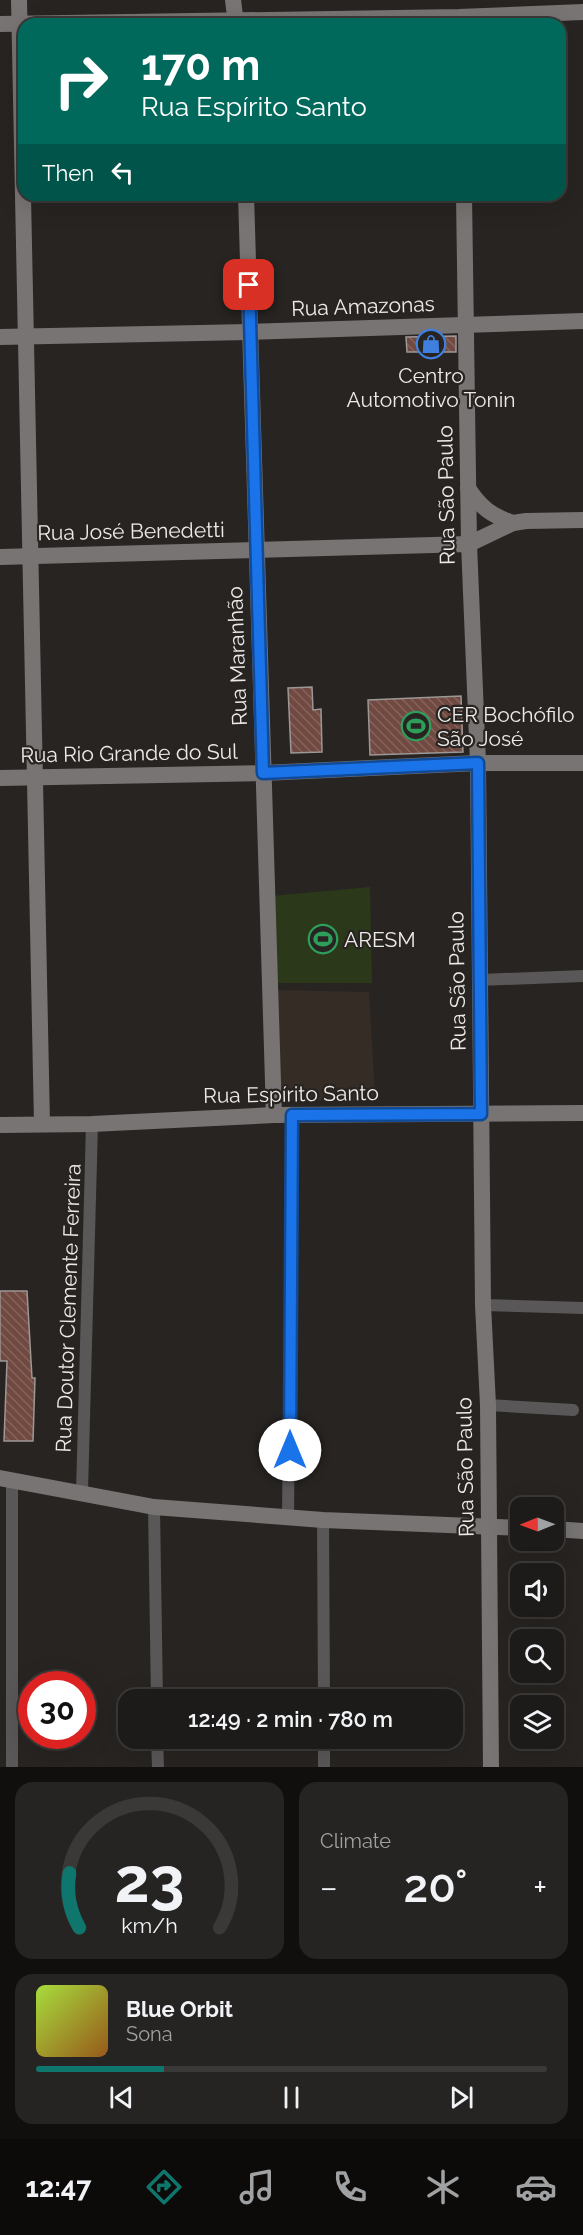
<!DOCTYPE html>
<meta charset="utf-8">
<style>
body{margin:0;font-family:Raleway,sans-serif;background:#252422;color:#f1f3f6;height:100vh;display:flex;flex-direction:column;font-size:22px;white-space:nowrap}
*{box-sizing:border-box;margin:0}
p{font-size:20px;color:#a0a1a2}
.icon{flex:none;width:33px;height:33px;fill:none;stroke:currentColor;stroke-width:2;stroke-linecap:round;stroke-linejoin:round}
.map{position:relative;height:1767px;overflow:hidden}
.drawer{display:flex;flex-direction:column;gap:15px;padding:15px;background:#100f0e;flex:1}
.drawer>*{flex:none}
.guide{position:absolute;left:18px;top:18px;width:548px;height:183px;border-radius:18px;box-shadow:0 6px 24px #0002,0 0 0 2px #3b3938;background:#00695c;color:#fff;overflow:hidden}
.needle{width:39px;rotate:269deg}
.buttons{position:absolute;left:510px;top:1497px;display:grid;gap:12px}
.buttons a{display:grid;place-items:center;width:54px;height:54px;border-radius:12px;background:#1d1b19;box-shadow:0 6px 24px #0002,0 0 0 2px #3b3938;font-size:30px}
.speed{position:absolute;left:18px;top:1671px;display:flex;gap:12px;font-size:30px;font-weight:700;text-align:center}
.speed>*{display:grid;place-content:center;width:78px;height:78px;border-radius:50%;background:#1d1b19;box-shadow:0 6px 24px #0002,0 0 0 2px #3b3938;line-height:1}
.speed .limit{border:9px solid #d22;background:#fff;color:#111}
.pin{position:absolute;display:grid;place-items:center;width:51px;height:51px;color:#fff;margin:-26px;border-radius:12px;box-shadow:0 3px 9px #0006}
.me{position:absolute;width:66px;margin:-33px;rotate:0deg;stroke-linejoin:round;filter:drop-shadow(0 0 4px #0008)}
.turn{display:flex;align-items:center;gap:21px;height:126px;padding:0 24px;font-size:27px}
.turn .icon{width:78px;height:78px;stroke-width:2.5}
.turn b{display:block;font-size:42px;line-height:51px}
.then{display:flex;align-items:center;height:57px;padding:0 24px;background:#0003;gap:12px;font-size:22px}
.big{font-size:45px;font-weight:600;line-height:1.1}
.drawer .card{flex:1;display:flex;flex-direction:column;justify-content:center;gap:9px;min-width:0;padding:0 21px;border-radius:18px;background:#252422}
.drawer .dial{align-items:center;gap:0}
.dial svg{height:156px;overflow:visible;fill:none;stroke:#3b3938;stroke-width:7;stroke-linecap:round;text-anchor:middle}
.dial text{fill:#f1f3f6;stroke:none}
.song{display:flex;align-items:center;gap:18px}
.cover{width:72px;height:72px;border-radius:9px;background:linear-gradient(135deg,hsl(80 70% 55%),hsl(30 70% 35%))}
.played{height:6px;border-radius:3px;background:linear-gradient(90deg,#0f766e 25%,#3b3938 25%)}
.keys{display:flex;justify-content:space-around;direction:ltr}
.heat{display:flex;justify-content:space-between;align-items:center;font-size:33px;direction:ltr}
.drawer .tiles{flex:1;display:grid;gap:15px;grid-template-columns:1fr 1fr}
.card:last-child{grid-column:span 2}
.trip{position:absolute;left:118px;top:1689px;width:345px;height:60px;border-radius:18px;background:#1d1b19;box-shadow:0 6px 24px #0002,0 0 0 2px #3b3938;font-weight:600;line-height:60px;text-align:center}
.tab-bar{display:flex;height:96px;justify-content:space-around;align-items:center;background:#0c0b0a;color:#a0a1a2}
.tab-bar .icon{width:42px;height:42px}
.tab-bar .current{color:#0f766e}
.tab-bar b{font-size:27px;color:#f1f3f6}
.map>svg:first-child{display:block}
.built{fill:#352c26}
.green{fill:#2b391a}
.building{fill:url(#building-back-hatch);stroke:#9d9796;stroke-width:1.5}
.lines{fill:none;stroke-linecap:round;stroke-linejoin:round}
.street{stroke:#595757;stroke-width:12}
.secondary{stroke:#777473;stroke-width:16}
.route-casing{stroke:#114b97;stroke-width:15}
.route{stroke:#1a73e8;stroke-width:10}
.labels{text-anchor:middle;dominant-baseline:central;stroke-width:4.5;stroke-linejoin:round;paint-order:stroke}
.street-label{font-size:21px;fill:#eceae8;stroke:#272421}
.poi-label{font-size:21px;fill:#eceae8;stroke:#272421;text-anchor:start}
</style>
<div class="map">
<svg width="583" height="1767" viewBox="0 0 583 1767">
<defs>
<pattern id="building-back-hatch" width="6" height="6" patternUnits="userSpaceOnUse" patternTransform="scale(1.5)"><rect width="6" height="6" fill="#704941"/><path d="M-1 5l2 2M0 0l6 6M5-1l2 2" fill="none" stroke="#85635c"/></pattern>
</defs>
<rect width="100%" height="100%" fill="#272421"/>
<path class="built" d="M274,990l95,2 6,106 -3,4 -93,-2z"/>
<path class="green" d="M370,887l2,96h-95l-5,-87z"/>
<g class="building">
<path d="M456,336v16h-49l-1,-15z"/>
<path d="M312,687l1,23 8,-1 1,43 -31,1 -3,-65z"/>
<path d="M461,696l2,56 -93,3 -2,-55z"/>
<path d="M0,1291h27l5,87h3l-2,63h-29l3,-80h-7z"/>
</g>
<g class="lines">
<g class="street">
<path d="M479,980l104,-4"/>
<path d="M483,1305l100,3"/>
<path d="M488,1405l85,5"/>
<path d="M12,1480v287"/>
<path d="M82,1492l10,-368"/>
<path d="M154,1507l3,193"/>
<path d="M288,1517l4,-402"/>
<path d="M323,1520l1,180"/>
<path d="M157,1738l1,29"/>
<path d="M324,1738v29"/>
</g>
<g class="secondary">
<path d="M19,0l23,1124"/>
<path d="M233,0l3,24"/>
<path d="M0,24l459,-7 124,-5"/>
<path d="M246,195l28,920"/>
<path d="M464,195l5,349 9,219 5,542 5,100 3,362"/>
<path d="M0,337l249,-5 334,-11"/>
<path d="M468,488c12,19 24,28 45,35"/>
<path d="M0,557l469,-13 44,-21 13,-2 57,-1"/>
<path d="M0,778l263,-5 215,-10h105"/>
<path d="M0,1125l92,-1 182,-9 309,-2"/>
<path d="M0,1478l154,29 169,13 197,8"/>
<path d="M554,1529l29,2"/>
</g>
</g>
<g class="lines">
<g class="route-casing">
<path id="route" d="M249,285l14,488 215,-10 3,351 -189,1 -2,335"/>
</g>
<use href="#route" class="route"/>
</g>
<defs>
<g id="shop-ring" transform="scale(1.5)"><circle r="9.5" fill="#272421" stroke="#3f7fe0" stroke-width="1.5"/><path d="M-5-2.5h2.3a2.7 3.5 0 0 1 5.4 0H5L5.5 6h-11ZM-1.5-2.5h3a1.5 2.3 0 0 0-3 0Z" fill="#3f7fe0"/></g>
<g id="stadium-ring" transform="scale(1.5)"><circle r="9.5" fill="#272421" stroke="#2e9e5b" stroke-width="1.5"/><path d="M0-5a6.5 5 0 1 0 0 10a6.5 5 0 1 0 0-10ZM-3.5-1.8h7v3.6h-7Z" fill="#2e9e5b"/></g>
</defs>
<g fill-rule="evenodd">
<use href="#shop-ring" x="431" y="344"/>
<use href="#stadium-ring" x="416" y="726"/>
<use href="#stadium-ring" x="323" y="939"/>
</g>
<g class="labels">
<g class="street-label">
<text transform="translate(363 306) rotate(-2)">Rua Amazonas</text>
<text transform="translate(446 495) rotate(-91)">Rua São Paulo</text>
<text transform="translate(131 531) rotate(-1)">Rua José Benedetti</text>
<text transform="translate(237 656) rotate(-92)">Rua Maranhão</text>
<text transform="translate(129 753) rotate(-1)">Rua Rio Grande do Sul</text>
<text transform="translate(457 981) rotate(-91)">Rua São Paulo</text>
<text transform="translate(291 1094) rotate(-1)">Rua Espírito Santo</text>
<text transform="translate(68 1308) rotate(-88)">Rua Doutor Clemente Ferreira</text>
<text transform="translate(465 1467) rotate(-91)">Rua São Paulo</text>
</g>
<g class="poi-label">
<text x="431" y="375" text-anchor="middle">Centro<tspan x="431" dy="24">Automotivo Tonin</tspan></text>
<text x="437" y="714">CER Bochófilo<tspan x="437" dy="24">São José</tspan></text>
<text x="344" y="939">ARESM</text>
</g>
</g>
</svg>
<div class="buttons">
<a><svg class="needle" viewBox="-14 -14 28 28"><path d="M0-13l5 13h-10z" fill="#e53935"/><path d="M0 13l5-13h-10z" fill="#a0a1a2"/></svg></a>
<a><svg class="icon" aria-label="sound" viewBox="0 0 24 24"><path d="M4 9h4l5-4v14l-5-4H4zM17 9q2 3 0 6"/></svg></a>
<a><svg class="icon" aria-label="search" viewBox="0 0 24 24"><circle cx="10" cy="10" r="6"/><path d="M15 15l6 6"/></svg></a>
<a><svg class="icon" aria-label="layers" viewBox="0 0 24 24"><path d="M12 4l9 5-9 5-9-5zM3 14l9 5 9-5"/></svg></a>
</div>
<div class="speed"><div class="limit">30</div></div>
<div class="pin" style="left:249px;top:285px;background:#d93025"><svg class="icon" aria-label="arrive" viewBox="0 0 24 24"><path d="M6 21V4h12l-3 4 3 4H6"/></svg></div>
<svg class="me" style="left:290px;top:1450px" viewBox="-20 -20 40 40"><circle r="19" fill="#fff"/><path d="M0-13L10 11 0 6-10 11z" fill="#1a73e8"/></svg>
<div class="trip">12:49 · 2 min · 780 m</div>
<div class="guide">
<div class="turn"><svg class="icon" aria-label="right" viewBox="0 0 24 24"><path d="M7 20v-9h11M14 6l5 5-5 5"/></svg><div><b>170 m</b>Rua Espírito Santo</div></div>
<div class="then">Then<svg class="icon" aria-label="left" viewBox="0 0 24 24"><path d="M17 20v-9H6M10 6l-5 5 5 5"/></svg></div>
</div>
</div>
<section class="drawer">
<div class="tiles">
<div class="card dial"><svg viewBox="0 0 100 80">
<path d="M14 69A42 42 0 1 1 86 69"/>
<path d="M14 69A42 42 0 0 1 9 41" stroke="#0f766e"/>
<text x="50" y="56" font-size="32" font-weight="700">23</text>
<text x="50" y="72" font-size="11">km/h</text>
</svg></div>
<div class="card"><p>Climate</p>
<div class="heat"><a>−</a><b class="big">20°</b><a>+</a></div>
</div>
<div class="card">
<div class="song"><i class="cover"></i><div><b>Blue Orbit</b><p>Sona</p></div></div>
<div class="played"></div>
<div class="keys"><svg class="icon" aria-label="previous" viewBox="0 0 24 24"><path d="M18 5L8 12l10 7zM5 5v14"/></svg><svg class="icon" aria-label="pause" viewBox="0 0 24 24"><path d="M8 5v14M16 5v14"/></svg><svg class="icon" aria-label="next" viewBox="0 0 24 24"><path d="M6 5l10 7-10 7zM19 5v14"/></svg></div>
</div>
</div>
</section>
<nav class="tab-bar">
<b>12:47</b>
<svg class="icon current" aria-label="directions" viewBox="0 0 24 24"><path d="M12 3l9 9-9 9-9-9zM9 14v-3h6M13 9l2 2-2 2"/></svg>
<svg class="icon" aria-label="music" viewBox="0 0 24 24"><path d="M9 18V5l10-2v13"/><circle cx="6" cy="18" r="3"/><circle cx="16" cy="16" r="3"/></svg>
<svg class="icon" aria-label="phone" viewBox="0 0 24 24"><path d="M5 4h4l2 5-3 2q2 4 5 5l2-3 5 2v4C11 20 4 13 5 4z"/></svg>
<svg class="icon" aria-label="climate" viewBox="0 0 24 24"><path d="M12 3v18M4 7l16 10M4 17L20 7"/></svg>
<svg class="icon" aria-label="car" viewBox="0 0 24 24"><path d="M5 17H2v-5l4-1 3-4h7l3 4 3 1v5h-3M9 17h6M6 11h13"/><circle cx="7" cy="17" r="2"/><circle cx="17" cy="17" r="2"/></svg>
</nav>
